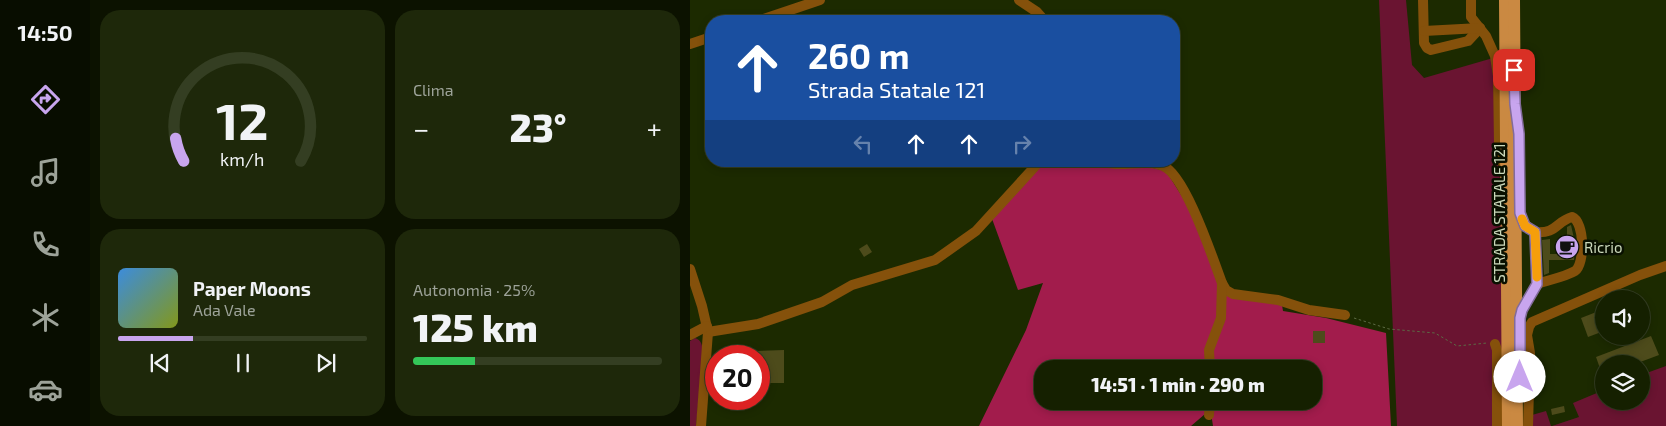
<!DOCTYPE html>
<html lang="it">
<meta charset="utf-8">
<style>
body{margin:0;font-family:"Exo 2",sans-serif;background:#1e280a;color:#f1f3f6;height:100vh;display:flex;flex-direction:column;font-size:19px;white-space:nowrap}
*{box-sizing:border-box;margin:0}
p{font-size:16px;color:#9da399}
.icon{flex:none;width:28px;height:28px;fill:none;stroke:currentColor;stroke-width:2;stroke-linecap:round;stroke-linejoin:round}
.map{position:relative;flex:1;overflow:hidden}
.drawer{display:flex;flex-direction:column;gap:10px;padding:10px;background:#0c1200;width:600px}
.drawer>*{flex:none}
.hud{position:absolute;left:15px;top:15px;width:475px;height:152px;border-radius:20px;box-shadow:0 2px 8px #0003,0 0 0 1px #343e22;background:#1a4fa0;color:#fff;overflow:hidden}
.fabs{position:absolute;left:905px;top:290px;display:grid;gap:10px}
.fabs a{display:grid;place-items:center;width:55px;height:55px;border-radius:50%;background:#152000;box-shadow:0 2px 8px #0003,0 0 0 1px #343e22;font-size:25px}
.speed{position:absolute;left:15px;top:345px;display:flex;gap:10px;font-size:25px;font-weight:700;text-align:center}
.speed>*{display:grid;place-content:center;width:65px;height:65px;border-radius:50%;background:#152000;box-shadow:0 2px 8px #0003,0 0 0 1px #343e22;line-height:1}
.speed .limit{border:8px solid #d22;background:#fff;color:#111}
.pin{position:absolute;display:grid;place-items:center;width:42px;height:42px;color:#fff;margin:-21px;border-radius:10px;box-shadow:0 2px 8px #0006}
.me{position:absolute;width:55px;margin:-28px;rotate:0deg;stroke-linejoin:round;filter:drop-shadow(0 0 4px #0008)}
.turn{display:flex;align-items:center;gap:18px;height:105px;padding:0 20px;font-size:22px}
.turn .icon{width:65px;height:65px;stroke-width:2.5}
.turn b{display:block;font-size:35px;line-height:42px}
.lanes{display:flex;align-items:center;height:48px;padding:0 20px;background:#0003;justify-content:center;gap:25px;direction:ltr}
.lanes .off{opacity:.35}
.big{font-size:38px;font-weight:800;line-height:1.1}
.drawer .widget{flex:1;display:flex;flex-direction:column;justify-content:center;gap:8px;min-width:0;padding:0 18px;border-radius:20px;background:#1e280a}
.drawer .dial{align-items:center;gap:0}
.dial svg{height:130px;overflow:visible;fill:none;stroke:#343e22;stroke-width:7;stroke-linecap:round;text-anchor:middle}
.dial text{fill:#f1f3f6;stroke:none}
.song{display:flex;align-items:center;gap:15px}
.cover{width:60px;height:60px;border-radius:8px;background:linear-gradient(135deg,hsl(210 70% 55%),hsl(70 70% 35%))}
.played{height:5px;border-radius:2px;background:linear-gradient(90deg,#c8a5ee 30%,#343e22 30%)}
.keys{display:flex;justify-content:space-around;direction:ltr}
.heat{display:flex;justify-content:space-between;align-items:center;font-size:28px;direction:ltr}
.charge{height:8px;border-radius:4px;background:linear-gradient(90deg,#34c759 25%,#343e22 0)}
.drawer .tiles{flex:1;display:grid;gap:10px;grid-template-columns:repeat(2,1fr)}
.trip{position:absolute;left:344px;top:360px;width:288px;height:50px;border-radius:20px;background:#152000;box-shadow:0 2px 8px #0003,0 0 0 1px #343e22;font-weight:800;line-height:50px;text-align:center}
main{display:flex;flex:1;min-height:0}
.dock{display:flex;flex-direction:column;width:90px;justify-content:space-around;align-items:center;background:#080d00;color:#9da399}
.dock .icon{width:35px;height:35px}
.dock .selected{color:#c8a5ee}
.dock b{font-size:22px;color:#f1f3f6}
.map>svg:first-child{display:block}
.green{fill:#6a1431}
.forest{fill:#a21c4c}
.building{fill:#4d4b1b}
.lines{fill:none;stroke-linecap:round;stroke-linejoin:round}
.path{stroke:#5c6a44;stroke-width:1;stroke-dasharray:2.5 2.5;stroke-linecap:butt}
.minor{stroke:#85510b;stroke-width:10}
.major{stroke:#ca8942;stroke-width:12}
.route-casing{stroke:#826b9b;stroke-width:12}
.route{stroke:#c8a5ee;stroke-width:9}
.slow{stroke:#f59e0b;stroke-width:9}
.labels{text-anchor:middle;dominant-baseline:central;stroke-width:5;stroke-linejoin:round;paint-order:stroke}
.street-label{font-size:15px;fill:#cbd8ba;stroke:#091000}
.poi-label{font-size:15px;fill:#cbd8ba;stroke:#091000;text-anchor:start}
</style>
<main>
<nav class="dock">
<b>14:50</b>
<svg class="icon selected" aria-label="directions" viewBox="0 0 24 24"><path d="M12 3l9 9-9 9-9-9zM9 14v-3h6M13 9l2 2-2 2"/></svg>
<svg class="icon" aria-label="music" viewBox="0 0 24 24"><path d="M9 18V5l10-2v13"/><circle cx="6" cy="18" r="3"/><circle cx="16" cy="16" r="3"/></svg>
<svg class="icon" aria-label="phone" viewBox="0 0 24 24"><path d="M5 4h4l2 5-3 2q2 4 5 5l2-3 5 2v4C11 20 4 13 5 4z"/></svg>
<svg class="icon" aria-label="climate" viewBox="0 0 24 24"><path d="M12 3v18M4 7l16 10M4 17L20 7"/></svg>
<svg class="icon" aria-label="car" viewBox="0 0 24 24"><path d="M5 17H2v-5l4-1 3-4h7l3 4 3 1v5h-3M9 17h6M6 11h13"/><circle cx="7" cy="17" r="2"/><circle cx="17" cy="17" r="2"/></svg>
</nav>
<section class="drawer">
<div class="tiles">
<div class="widget dial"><svg viewBox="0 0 100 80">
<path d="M14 69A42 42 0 1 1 86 69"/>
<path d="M14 69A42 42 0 0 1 9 55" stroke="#c8a5ee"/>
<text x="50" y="56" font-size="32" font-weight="700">12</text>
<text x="50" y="72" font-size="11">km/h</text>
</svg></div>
<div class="widget"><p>Clima</p>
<div class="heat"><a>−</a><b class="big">23°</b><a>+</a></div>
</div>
<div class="widget">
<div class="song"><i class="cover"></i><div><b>Paper Moons</b><p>Ada Vale</p></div></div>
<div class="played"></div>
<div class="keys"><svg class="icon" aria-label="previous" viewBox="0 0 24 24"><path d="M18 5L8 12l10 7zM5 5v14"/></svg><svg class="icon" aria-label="pause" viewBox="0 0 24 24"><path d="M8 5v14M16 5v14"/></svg><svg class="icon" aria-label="next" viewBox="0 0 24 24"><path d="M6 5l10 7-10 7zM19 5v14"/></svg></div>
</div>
<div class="widget"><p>Autonomia · 25%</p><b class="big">125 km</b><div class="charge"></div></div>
</div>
</section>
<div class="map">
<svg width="976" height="426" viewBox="0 0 976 426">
<rect width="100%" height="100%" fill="#1c2a00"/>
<g class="green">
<path d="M689,0h27l6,65 12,13 69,-20 2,86 6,42 2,240h-106z"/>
<path d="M5,338c7,2 7,8 8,14l-7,74h-6v-85z"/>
<path d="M976,366v60h-114l27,-9 -6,-14 31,-13v11h37v-26z"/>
<path d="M856,411l5,15h-18l-1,-11z"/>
</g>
<g class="forest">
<path d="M352,161h52l11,5h39l22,5 29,46 24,68 -1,36 -10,48h-166v32h164l-1,13 -14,12h-212l47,-96 17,-47 -25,7 -27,-74z"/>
<path d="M534,289l58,16 1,6 43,7 60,15 5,93h-178l-2,-13 1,-12h100v-32h-99l-1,-17z"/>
</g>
<g class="building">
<path d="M881,225l4,18 -1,17h-25v13l-5,2 -2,-35 8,-1v15h13v-13h4v-14z"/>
<path d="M177,244l5,8 -8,5 -5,-8z"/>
<path d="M914,309v22l-16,6 -7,-19z"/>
<rect x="623" y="331" width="12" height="12"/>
<path d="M961,336l8,19 -24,9h-31l-1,13 -7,-20z"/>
<path d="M94,350v33h-25v-27h-4v-5z"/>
<path d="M874,406l1,6 -13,3 -1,-6z"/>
</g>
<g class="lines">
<path class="path" d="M664,318l35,11 46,4 22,13 30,-3"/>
<g class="minor">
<path d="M329,0l18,12 8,9"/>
<path d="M733,0l1,43 3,5 4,2 37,-9 12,-13"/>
<path d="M781,0v17l15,19 9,20 3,20 1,68 3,18"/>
<path d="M68,21l62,-21"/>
<path d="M734,31l56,-3"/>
<path d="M0,44l21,-7"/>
<path d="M411,161c20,8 43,-3 62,5 22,8 50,93 59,117l4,7 7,4 45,6 31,10 36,5"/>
<path d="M830,205c0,14 4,20 15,27l2,52 -15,26 -2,12"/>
<path d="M845,232c22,2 20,-10 37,-15 13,5 13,47 3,54 -10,6 -27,9 -38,13"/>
<path d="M0,269l12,37 6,26 -7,94"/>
<path d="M18,332l50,-8 64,-22 30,-17 83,-25 41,-29 64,-70"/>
<path d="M0,335l17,-9"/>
<path d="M805,344l2,6v76"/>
<path d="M520,369l-1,-19 12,-32 1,-35"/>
<path d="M519,415l1,-14"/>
<path d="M838,426l2,-73 -3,-18 2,-8 3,-5 108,-47 26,-9"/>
</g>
<g class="major">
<path d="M815,0l3,426"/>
<path d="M824,0l3,426"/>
</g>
</g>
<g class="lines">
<g class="route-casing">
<path id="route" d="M824,70l1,34 4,30 1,79 5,13 10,6 2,52 -15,26 -2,8v59"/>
</g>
<use href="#route" class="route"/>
<path class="slow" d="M832,219l3,7 10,6 2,45"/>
</g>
<defs>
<g id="cafe-disc" transform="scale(1.25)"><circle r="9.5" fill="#c8a5ee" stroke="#091000"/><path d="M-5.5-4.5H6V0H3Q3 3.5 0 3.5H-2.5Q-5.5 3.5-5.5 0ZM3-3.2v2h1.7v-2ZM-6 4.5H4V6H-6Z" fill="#111"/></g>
</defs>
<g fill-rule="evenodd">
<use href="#cafe-disc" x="877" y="247"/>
</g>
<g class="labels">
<g class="street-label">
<text transform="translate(809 213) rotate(-90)">STRADA STATALE 121</text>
</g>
<g class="poi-label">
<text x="894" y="247">Ricrio</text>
</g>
</g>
</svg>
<div class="fabs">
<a><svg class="icon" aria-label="sound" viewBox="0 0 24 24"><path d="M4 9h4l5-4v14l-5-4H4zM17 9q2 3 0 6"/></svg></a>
<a><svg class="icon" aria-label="layers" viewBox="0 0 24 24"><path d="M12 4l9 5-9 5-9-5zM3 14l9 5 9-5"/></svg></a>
</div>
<div class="speed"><div class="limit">20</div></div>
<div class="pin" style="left:824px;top:70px;background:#d93025"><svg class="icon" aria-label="arrive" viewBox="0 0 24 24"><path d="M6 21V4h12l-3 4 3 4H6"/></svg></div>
<svg class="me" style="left:830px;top:377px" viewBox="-20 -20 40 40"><circle r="19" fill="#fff"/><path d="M0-13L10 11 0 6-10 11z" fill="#c8a5ee"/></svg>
<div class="trip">14:51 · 1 min · 290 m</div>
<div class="hud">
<div class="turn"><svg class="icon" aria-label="ahead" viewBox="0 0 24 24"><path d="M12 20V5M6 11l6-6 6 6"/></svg><div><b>260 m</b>Strada Statale 121</div></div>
<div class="lanes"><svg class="icon off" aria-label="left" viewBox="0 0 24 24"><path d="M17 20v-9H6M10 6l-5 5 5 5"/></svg><svg class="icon" aria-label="ahead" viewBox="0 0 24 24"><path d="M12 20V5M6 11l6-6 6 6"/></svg><svg class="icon" aria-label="ahead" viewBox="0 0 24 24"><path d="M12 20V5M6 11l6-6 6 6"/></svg><svg class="icon off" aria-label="right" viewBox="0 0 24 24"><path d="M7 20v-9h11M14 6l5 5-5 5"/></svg></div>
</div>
</div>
</main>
